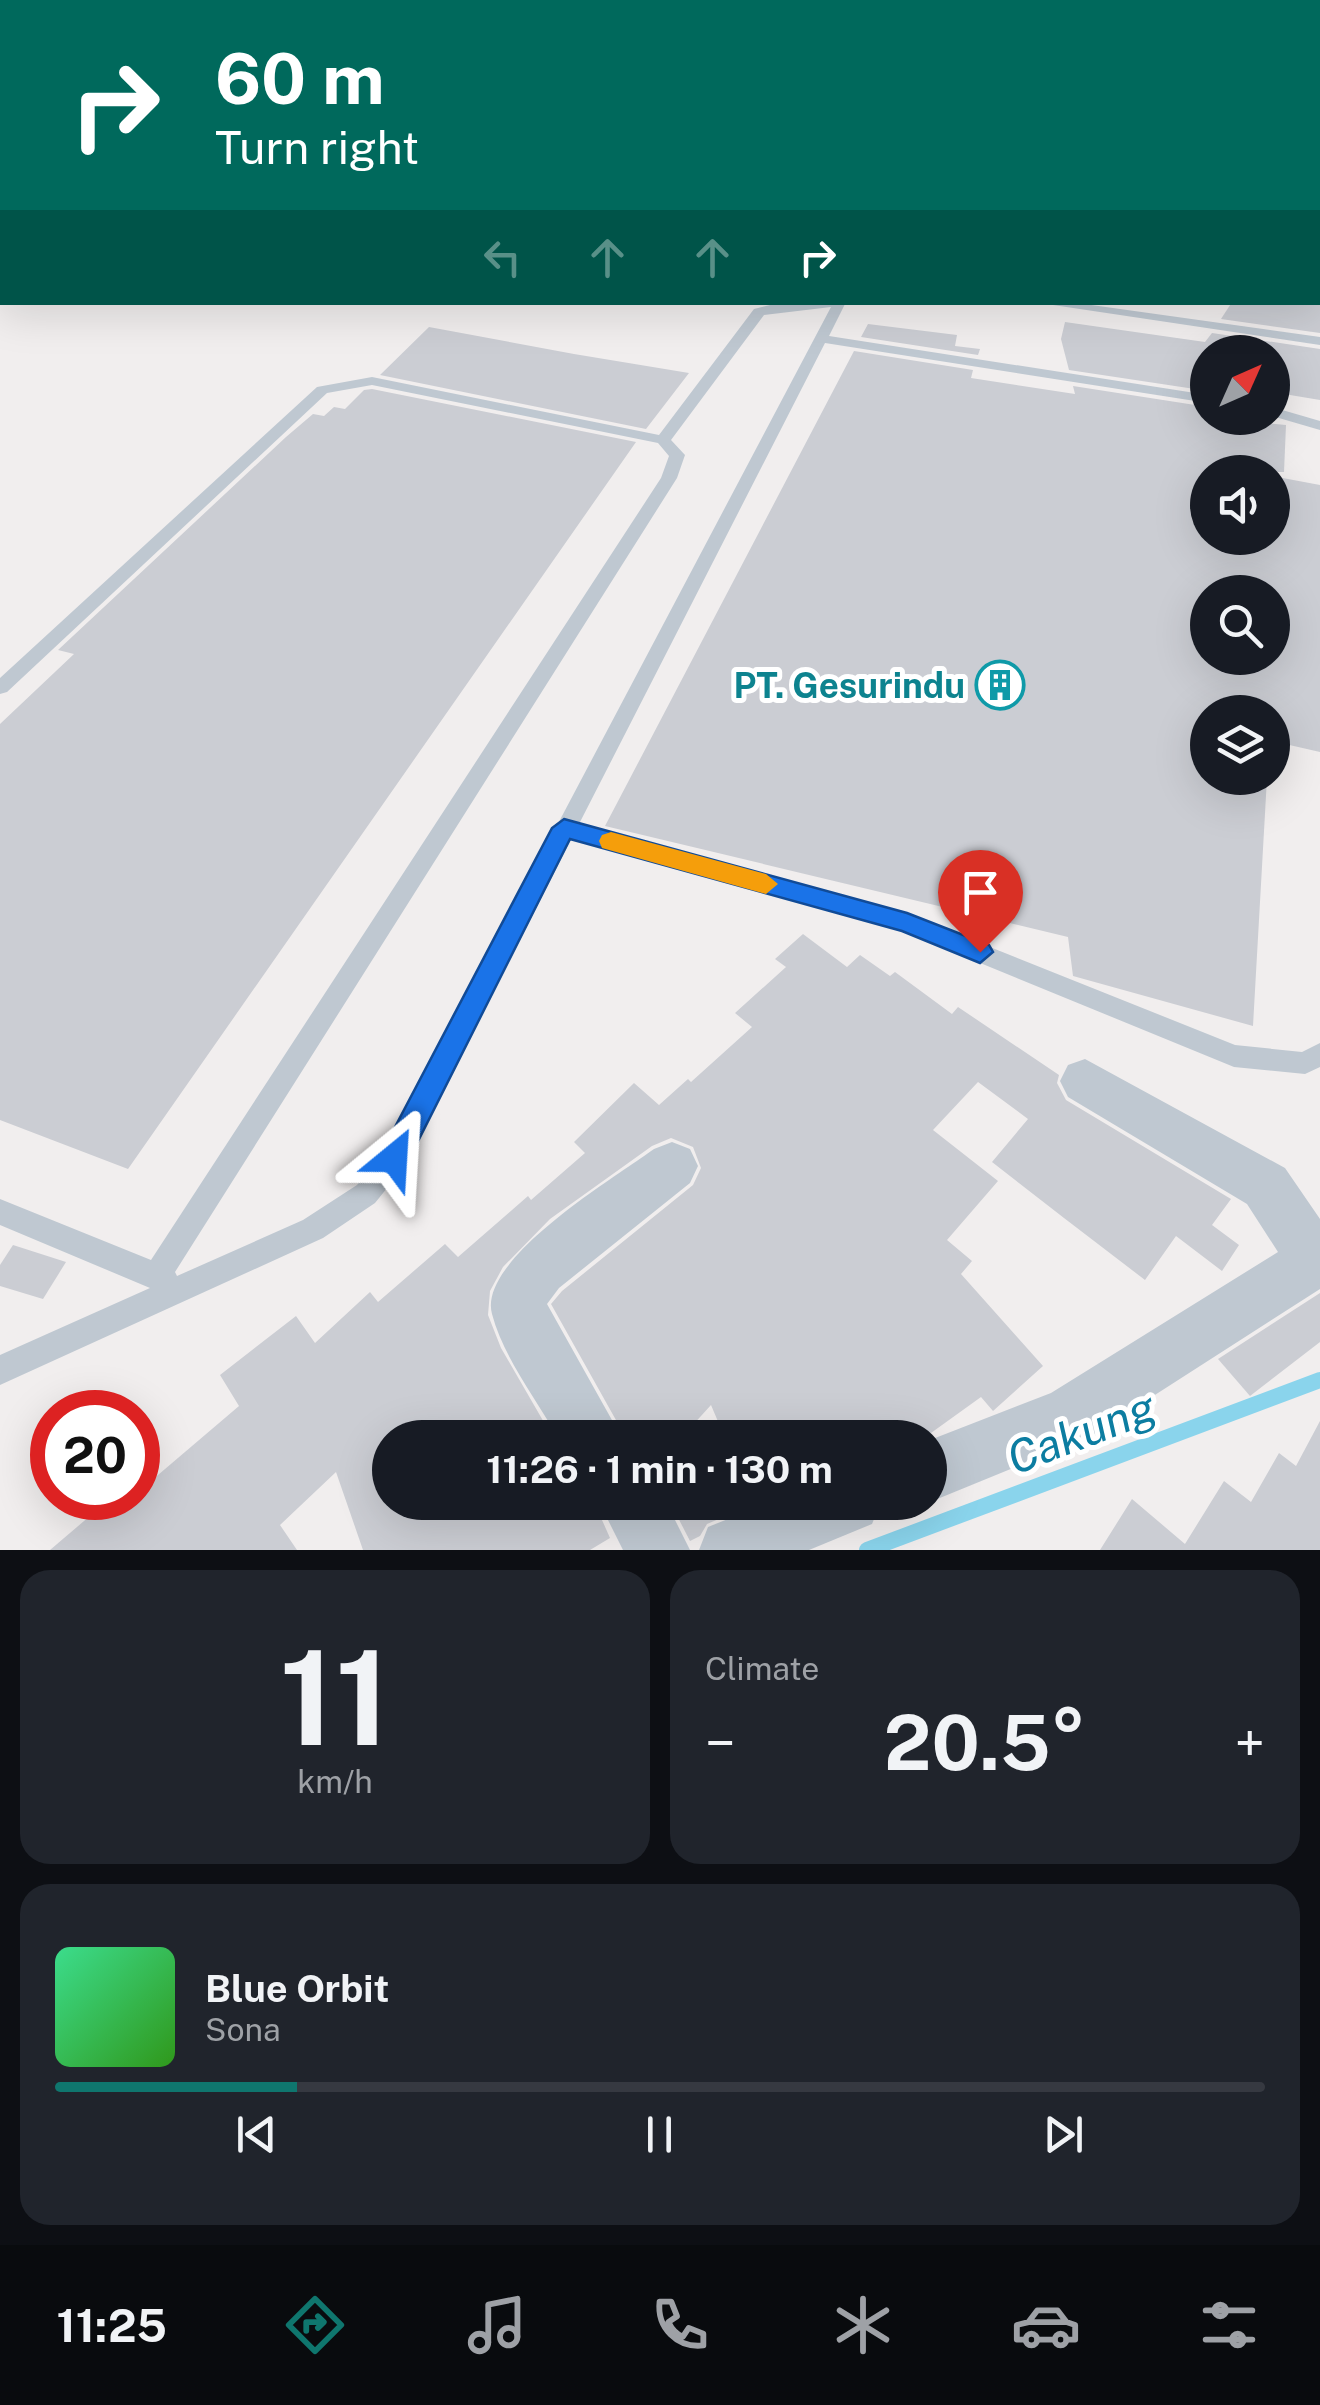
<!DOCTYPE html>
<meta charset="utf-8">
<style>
body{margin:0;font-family:"Public Sans",sans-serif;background:#20242c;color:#f1f3f6;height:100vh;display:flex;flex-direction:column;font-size:38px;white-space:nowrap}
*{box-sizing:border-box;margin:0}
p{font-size:32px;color:#9ea1a6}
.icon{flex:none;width:55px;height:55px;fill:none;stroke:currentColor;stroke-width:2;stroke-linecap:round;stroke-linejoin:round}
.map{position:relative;height:1550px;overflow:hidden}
.panel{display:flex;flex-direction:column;gap:20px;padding:20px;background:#0d0f14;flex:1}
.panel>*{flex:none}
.hud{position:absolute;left:0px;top:0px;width:1320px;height:305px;box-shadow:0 10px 40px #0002;background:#00695c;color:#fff;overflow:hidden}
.needle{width:65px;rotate:45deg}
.buttons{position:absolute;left:1190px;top:335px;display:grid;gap:20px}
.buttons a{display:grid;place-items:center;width:100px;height:100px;border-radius:50%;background:#171b24;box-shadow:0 10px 40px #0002;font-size:50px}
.speed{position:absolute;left:30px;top:1390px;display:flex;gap:20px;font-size:50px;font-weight:700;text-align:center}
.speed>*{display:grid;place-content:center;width:130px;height:130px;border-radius:50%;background:#171b24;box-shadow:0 10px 40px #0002;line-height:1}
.speed .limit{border:15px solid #d22;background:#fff;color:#111}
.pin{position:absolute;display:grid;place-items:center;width:85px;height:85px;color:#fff;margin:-102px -42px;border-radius:50% 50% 50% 0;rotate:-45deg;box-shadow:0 0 10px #0007}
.pin .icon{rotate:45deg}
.me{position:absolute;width:110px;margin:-55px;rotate:27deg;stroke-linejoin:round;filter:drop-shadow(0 0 8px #0008)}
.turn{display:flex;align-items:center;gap:35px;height:210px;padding:0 50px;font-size:45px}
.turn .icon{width:130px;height:130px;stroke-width:2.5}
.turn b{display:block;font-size:70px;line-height:85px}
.lanes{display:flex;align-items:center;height:95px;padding:0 50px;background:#0003;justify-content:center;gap:50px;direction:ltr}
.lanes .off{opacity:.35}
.big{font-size:75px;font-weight:700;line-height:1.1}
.panel .card{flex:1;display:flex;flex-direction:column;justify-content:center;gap:15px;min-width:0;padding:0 35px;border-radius:30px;background:#20242c}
.panel .dial{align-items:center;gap:0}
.dial b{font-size:130px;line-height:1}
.song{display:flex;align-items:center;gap:30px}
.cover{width:120px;height:120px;border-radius:15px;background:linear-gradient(135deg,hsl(150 70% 55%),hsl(110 70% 35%))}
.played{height:10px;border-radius:5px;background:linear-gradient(90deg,#0f766e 20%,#363941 20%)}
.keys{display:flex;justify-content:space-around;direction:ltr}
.heat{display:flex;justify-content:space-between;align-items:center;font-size:55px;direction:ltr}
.panel .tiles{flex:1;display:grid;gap:20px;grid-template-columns:1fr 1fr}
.card:last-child{grid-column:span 2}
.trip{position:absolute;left:372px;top:1420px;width:575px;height:100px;border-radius:50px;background:#171b24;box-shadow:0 10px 40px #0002;font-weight:700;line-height:100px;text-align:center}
.tabs{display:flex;height:160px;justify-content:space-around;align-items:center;background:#090b0e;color:#9ea1a6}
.tabs .icon{width:70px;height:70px}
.tabs .current{color:#0f766e}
.tabs b{font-size:45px;color:#f1f3f6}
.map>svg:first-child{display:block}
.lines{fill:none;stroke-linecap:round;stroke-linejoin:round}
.stream{stroke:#8ad4ec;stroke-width:16}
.building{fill:#cbcdd3;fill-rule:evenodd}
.lane{fill:#bfc8d1;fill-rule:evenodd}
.street{fill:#bfc8d1;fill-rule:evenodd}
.primary{fill:#aebdcd;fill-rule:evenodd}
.route{fill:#1a73e8;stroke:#114b97;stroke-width:2.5}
.slow{fill:#f59e0b}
.labels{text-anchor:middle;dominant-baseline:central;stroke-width:10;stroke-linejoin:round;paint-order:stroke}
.culture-label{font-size:35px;font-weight:bold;fill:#0d838f;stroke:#fff;text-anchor:end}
.near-water-label{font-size:45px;font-style:italic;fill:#0c7da1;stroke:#fff}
</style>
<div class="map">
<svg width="1320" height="1550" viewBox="0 0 1320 1550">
<rect width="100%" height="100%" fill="#f1eeee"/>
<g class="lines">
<path class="stream" d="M867,1550l453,-170"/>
</g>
<g class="building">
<path d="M1232,302h88v31l-99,-14z"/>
<path d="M1065,322l140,20 7,-9 108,16v51l-48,-8v-40h-64v39l-139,-21 -8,-31z"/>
<path d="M868,324l89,11 -2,11 25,3 -2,6 -117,-18z"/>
<path d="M429,327l145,27 115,19 -43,56 -266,-54z"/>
<path d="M854,351l119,19 -2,8 104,16 -2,-8 135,21v11l78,7 -2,47h-76v66h64v-62l48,9v267l-48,-11v-29h-64v66h59l-14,248 -180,-50 -5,-39 -463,-111zM1208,592h64v66h-64z"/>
<path d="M372,389l264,53 -508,727 -128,-49v-396l74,-70 -16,-4 228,-213 27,-23 11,2 10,-9 11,2 19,-19z"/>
<path d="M803,934l44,33 13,-12 30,21 5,-4 57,42 6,-7 101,68 -2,8 9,17 165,99 -19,26 27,20 -17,26 -46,-35 -31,44 -81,-62 -72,-56 36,-43 -50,-37 -45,48 65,51 -51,59 25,21 -11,13 82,92 -50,45 -12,-14 -57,41h-199l-14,-33 -30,33h-55l-75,-134 11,-13 131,-106 8,-17 -8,-21 -22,-9 -19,8 -102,73 -47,48 -13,24 -2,24 13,33 52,90h-163v64h204l16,36 -20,12h-227l-27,-78 -56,53 17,25h-247l61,-52h27v-6l101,-86 -19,-31 76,-59 19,27 55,-51 8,10 67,-58 13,13 70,-61 3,4 54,-47 -11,-11 60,-59 25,22 29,-26 3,3 61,-55 -17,-14 51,-46 -11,-8z"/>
<path d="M13,1245l53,17 -23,37 -43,-13v-21z"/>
<path d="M1320,1293v49l-70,54 -32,-37z"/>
<path d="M1320,1421v129h-220l32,-51 53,45 39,-63 27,21 28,-49 17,13z"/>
<path d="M670,1502h89l-52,22 -7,12 -10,5z"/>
</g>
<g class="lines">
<g class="lane">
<rect x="0" y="5" width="2" height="4"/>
<path d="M0,41l2,1v4l-2,1z"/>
<path d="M1318,62l2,1v6l-2,-1z"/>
<rect x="0" y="76" width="2" height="6"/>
<path d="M846,302l-17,34 379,59v8l-383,-60 -246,481 336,93 320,128 67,7 18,-9v24l-15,7 -71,-7 -332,-136 -330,-93 -168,329 -29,36 -52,35 -323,147v-30l150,-67 -150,-63v-26l151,61 510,-782 8,-22 -11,-13 -286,-58 -45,8 -320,299 -7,2v-16l317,-291 55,-10 287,58 95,-126 24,-6zM831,307l-445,842 -29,36 -54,35 -126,56 -2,-4 502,-794 8,-23 -14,-15 93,-125z"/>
<path d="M1033,302h37l250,35v8z"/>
<path d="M1272,407l48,14v9l-48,-14z"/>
</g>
<g class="street">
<path d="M992,0h42l1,2h-41z"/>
<path d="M1085,1059l200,109 35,51v70l-229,147 -161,66v-62l121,-47 227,-141 -31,-48 -179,-107 -8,-16 8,-16z"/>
<path d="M672,1142l18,7 8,17 -8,17 -131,105 -12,16 75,134h-64c-21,-38 -55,-81 -66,-124 -15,-54 122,-136 162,-165z"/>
<path d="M599,1502h67l24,48h-67z"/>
<path d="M770,1502h111l-9,22 -63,26h-110l9,-23z"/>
</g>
<g class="primary">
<path d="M454,0h47l1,2h-46z"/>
<path d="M531,0h47l1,2h-46z"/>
<rect x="1318" y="83" width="2" height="16"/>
</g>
</g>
<path class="route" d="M564,819l343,94 82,32 4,7 -13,11 -78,-32 -332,-92 -165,328 -11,4 -10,-4 -4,-9 4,-10 168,-320z"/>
<path class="slow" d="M611,832l155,42 12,10 -12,10 -164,-46 -3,-7 3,-6z"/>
<defs>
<g id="building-ring" transform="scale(2.5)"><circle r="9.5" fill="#fff" stroke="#0f9aa8" stroke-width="1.5"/><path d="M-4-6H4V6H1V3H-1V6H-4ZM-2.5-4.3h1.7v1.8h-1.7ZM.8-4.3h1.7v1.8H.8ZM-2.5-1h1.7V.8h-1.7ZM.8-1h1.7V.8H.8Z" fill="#0f9aa8"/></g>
</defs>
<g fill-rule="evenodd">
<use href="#building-ring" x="1000" y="685"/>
</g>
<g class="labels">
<g class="culture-label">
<text x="965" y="685">PT. Gesurindu</text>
</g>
<g class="near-water-label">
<text transform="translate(1081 1432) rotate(-21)">Cakung</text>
</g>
</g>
</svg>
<div class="buttons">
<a><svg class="needle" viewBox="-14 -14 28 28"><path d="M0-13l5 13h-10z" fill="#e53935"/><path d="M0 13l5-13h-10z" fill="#9ea1a6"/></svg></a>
<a><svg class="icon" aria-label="sound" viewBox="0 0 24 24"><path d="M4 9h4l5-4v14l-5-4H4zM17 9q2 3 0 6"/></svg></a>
<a><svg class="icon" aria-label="search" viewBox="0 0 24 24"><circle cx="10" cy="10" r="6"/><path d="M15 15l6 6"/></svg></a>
<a><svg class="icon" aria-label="layers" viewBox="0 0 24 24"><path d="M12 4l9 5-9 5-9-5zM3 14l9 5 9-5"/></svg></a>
</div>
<div class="speed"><div class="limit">20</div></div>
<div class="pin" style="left:980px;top:952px;background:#d93025"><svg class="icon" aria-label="arrive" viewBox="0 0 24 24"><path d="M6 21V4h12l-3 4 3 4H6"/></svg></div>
<svg class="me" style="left:394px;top:1158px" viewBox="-20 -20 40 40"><path d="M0-17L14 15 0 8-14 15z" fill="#1a73e8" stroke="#fff" stroke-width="4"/></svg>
<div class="trip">11:26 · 1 min · 130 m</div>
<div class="hud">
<div class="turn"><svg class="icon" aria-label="right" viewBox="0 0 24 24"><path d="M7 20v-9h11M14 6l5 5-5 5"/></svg><div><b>60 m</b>Turn right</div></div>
<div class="lanes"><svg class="icon off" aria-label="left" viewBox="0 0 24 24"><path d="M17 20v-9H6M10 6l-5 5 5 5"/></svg><svg class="icon off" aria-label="ahead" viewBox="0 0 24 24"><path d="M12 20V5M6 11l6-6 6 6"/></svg><svg class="icon off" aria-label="ahead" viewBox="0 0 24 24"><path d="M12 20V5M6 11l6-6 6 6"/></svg><svg class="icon" aria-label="right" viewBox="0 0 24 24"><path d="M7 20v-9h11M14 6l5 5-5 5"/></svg></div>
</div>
</div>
<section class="panel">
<div class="tiles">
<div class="card dial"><b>11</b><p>km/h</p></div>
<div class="card"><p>Climate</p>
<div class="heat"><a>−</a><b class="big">20.5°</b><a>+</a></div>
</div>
<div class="card">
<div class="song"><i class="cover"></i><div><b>Blue Orbit</b><p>Sona</p></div></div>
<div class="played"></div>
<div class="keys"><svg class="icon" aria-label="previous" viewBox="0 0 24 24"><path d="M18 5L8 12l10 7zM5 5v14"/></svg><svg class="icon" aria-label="pause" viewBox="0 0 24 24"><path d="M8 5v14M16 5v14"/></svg><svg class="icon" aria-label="next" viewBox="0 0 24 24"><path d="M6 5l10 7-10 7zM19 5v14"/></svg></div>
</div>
</div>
</section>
<nav class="tabs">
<b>11:25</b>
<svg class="icon current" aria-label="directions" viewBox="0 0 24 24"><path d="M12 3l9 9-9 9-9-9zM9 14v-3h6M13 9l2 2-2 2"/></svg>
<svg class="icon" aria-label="music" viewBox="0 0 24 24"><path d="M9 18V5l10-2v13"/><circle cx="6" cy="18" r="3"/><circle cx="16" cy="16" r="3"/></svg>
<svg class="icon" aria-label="phone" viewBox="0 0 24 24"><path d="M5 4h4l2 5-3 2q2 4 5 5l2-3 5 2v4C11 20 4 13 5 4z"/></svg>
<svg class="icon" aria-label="climate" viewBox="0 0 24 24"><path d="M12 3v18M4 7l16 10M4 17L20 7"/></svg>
<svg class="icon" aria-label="car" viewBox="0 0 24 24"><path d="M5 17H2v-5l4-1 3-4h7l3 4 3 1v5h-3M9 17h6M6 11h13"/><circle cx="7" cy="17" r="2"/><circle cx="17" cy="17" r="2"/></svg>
<svg class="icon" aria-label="filters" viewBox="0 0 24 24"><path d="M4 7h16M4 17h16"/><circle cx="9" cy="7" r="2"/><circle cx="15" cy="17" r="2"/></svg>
</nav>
